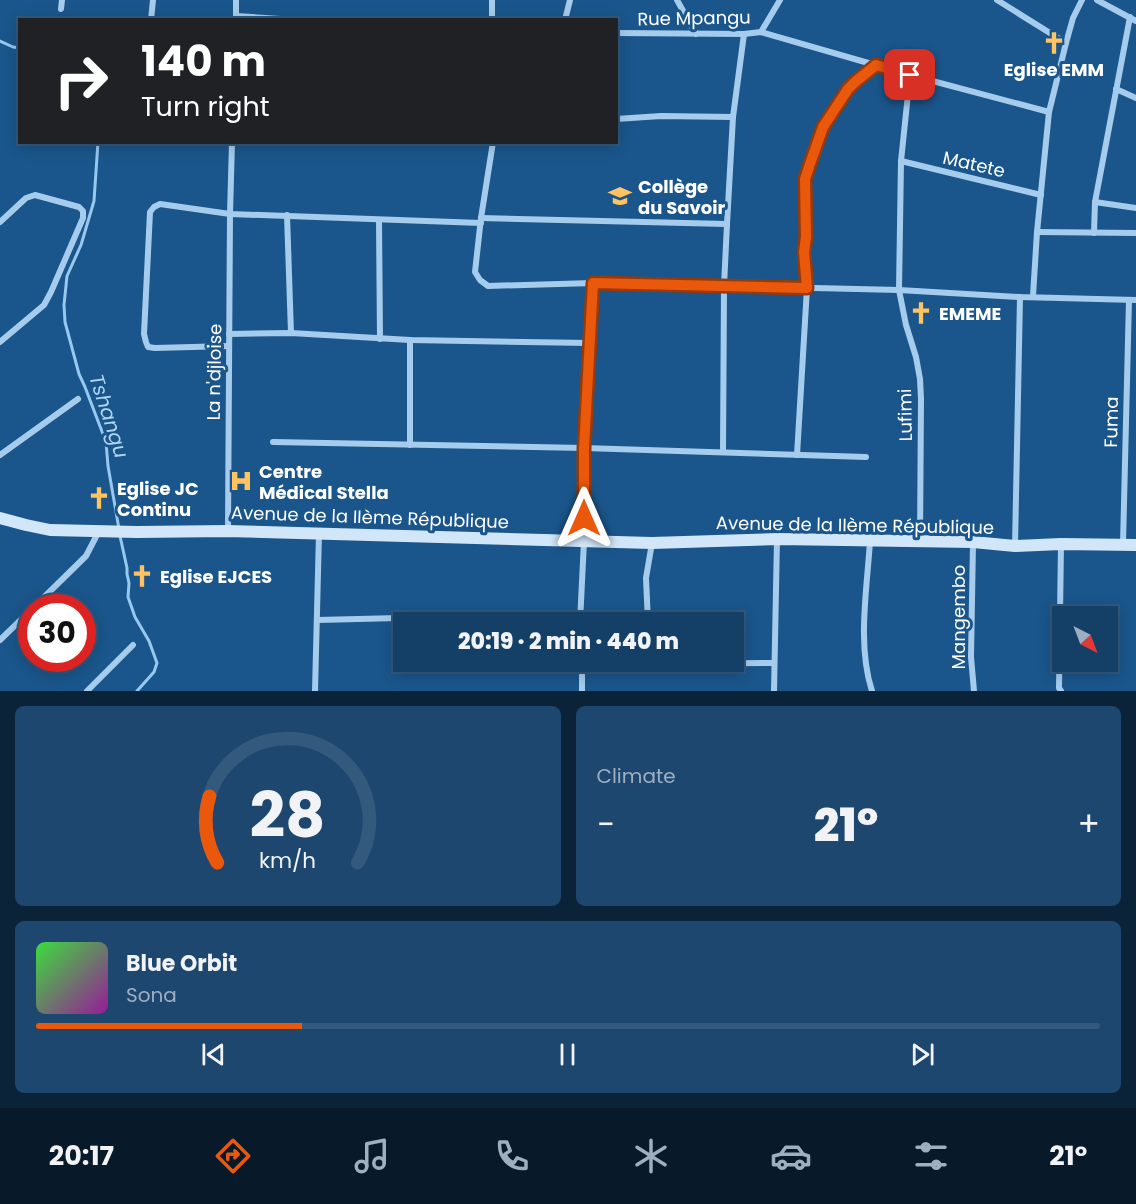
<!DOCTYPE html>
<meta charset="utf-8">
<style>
body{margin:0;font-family:Poppins,sans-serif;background:#1d476e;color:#f1f3f6;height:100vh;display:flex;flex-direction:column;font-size:22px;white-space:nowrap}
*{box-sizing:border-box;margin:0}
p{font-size:20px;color:#9dafc0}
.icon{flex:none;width:33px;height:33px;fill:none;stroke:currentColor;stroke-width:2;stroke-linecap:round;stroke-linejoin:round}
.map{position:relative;height:691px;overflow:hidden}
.sheet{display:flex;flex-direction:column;gap:15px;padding:15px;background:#0b2339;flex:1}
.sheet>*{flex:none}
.hud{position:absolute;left:18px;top:18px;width:600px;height:126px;border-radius:0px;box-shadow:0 3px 15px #0003,0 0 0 2px #33597c;background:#202124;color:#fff;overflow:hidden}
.needle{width:39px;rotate:138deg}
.fabs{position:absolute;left:1052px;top:606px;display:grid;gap:12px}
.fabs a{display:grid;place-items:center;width:66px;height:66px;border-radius:0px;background:#144068;box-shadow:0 3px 15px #0003,0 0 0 2px #33597c;font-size:30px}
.speed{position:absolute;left:18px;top:594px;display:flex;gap:12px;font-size:30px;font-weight:700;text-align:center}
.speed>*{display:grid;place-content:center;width:78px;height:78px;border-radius:50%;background:#144068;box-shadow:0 3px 15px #0003,0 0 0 2px #33597c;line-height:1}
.speed .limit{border:9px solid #d22;background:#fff;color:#111}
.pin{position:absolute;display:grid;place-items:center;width:51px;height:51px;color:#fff;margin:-26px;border-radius:12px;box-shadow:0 3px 9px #0006}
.me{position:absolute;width:66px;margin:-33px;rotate:0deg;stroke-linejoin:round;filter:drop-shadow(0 0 4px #0008)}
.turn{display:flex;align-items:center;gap:21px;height:126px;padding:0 24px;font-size:27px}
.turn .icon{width:78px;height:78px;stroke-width:2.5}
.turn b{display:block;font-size:42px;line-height:51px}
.big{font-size:45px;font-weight:800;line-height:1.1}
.sheet .widget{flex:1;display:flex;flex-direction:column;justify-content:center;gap:9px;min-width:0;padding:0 21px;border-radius:9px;background:#1d476e}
.sheet .dial{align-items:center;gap:0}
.dial svg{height:156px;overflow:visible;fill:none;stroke:#33597c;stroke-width:7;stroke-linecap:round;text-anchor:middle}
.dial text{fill:#f1f3f6;stroke:none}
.song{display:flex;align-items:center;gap:18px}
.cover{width:72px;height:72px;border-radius:9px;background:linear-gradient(135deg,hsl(120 70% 55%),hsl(300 70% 35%))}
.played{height:6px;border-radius:3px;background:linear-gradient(90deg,#ea580c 25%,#33597c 25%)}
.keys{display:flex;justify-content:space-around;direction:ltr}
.heat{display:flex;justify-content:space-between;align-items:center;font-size:33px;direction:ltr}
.sheet .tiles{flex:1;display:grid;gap:15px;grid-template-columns:1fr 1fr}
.widget:last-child{grid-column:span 2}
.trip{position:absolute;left:393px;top:612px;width:351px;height:60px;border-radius:0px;background:#144068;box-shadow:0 3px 15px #0003,0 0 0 2px #33597c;font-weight:800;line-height:60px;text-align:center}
.tabs{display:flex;height:96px;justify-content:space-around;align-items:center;background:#081a2a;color:#9dafc0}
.tabs .icon{width:42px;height:42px}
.tabs .on{color:#ea580c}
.tabs b{font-size:27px;color:#f1f3f6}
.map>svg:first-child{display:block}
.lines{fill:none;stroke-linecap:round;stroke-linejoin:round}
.stream{stroke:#97c8ef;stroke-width:3}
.street{stroke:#a5cced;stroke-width:6}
.secondary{stroke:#d1e6f9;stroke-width:12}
.route-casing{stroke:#983908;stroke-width:15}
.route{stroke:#ea580c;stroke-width:10}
.labels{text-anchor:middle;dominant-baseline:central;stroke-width:6;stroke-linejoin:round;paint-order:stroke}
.street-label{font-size:18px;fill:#fff;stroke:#1a568b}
.poi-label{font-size:18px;font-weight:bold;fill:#fff;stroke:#1a568b;text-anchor:start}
.water-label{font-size:20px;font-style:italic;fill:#b0d6f4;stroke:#1a568b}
</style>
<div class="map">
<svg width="1136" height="691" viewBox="0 0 1136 691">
<rect width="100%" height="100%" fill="#1a568b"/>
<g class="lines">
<g class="stream">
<path d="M0,41l13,6 7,1"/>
<path d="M98,142l-4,59 -13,44 -14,31 -3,29 1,17 14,52 6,13 21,55 2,24 11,63"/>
<path d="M120,536l7,32v6l2,9 -1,14 7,20 14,24 8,22 -3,9 -17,19"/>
</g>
<g class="street">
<path d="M677,0l19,34"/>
<path d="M997,0l69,43"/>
<path d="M1097,0l39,21"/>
<path d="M61,9l1,-9"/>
<path d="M236,16l59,4"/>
<path d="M151,20l2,-20"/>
<path d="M236,20v-20"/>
<path d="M492,20v-20"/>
<path d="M565,20l5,-20"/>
<path d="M761,32l19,-32"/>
<path d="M616,33l128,1 17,-2 149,43 139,37"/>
<path d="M910,75l-9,86 -2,129 7,35 10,32 4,22 1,20 -1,143"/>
<path d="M1116,89l20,9"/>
<path d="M616,119l45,-3 72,1"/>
<path d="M493,142l-12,76 -6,54 5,8 8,6 105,-3 306,7 121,7 116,3"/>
<path d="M901,161l140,34"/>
<path d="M1095,202l41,6"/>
<path d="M287,215l4,118"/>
<path d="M481,218l246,6"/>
<path d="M379,220l1,119"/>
<path d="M0,222l26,-24 9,-3 44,12 4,4v7l-32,74 -7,13 -44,37"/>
<path d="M1037,232l99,1"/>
<path d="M1094,233l1,-31 35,-185"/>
<path d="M1033,296l4,-64 12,-120 17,-69 7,-25 9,-18"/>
<path d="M229,334l62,-1 119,7 180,3"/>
<path d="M410,340v105"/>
<path d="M229,346l-74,2 -7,-1 -2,-5 -2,-8 6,-122 4,-5 6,-3 70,10 251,9"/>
<path d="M273,442l311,6 282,9"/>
<path d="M723,452l1,-166 3,-62 6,-107 11,-83"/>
<path d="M0,455l78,-56"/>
<path d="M797,455l10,-167 -3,-36 1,-15v-58l18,-52 25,-38 7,-7 21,-17"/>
<path d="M228,531l2,-317 2,-72"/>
<path d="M870,541c-3,48 -13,104 2,150"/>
<path d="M973,543l-2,114 3,34"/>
<path d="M1123,544l6,-244"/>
<path d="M1015,546l5,-249"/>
<path d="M33,608l53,-52 13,-25"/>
<path d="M317,620l123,-3 139,3"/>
<path d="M580,622l4,-81v-93l9,-165"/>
<path d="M648,622l-2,-44 6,-35"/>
<path d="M0,640l32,-31"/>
<path d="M582,662v29"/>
<path d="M582,663l72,1 120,-1"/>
<path d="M87,691l46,-46"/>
<path d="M315,691l4,-158"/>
<path d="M774,691l3,-152"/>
<path d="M1061,691l-2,-3 2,-144"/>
</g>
<path class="secondary" d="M0,518l26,7 24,5 87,2 91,-1 424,12 126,-4 195,3 42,4 46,-2 75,1"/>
</g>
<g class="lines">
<g class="route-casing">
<path id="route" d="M584,518v-70l9,-165 214,5 -3,-36 2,-15 -1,-58 6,-18 12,-34 25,-38 7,-7 21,-17 34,10"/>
</g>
<use href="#route" class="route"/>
</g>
<defs>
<g id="church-bare" transform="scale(1.8)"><path d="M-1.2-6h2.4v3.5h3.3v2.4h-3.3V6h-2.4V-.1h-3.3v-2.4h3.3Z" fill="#ffc361" stroke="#1a568b" stroke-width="2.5" paint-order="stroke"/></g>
<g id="university-bare" transform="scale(1.8)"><path d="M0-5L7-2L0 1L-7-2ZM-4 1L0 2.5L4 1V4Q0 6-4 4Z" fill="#ffc361" stroke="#1a568b" stroke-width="2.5" paint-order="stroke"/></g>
<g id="hospital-bare" transform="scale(1.8)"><path d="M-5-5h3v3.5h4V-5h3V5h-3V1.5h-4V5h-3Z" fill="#ffc361" stroke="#1a568b" stroke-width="2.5" paint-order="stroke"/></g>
</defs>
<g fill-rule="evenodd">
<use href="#church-bare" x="1054" y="43"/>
<use href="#university-bare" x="620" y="196"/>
<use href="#church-bare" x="921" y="313"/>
<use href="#hospital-bare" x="241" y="481"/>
<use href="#church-bare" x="99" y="498"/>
<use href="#church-bare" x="142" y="576"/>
</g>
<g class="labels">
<g class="street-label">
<text transform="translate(694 18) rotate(-1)">Rue Mpangu</text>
<text transform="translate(974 164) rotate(13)">Matete</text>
<text transform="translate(214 372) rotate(-89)">La n'djloise</text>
<text transform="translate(905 415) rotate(-91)">Lufimi</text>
<text transform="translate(1111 422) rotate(-89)">Fuma</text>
<text transform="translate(370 517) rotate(2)">Avenue de la IIème République</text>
<text transform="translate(855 525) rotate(1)">Avenue de la IIème République</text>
<text transform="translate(958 617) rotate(-90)">Mangembo</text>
</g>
<g class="poi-label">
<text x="1054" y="69" text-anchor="middle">Eglise EMM</text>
<text x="638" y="186">Collège<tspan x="638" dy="21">du Savoir</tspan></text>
<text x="939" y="313">EMEME</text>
<text x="259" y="471">Centre<tspan x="259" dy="21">Médical Stella</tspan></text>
<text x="117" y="488">Eglise JC<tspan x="117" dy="21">Continu</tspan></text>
<text x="160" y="576">Eglise EJCES</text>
</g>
<g class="water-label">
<text transform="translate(109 416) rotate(72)">Tshangu</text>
</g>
</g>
</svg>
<div class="fabs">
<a><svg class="needle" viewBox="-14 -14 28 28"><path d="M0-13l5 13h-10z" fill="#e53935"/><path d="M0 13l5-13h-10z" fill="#9dafc0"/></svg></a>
</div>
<div class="speed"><div class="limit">30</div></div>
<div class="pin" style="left:910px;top:75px;background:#d93025"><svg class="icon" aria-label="arrive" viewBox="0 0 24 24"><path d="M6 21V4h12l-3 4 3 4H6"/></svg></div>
<svg class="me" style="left:584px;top:518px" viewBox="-20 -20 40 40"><path d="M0-17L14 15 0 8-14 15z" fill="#ea580c" stroke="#fff" stroke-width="4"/></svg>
<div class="trip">20:19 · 2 min · 440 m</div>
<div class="hud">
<div class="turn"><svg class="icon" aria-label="right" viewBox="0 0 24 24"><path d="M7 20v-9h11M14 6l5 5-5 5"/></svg><div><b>140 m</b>Turn right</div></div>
</div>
</div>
<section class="sheet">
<div class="tiles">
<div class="widget dial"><svg viewBox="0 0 100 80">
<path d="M14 69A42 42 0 1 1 86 69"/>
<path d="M14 69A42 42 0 0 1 10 35" stroke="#ea580c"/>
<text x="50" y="56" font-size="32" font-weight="700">28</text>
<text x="50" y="72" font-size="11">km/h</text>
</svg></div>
<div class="widget"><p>Climate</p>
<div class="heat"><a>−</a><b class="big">21°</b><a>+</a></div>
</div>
<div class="widget">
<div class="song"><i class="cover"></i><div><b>Blue Orbit</b><p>Sona</p></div></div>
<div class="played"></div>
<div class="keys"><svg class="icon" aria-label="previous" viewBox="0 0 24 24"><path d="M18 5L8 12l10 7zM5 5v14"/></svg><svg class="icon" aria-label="pause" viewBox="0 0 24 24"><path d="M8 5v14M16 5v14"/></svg><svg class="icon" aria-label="next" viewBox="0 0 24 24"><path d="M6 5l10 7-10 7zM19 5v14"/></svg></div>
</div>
</div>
</section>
<nav class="tabs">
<b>20:17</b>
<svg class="icon on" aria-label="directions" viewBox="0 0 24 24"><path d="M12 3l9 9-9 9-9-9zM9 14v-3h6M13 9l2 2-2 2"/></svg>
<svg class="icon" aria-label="music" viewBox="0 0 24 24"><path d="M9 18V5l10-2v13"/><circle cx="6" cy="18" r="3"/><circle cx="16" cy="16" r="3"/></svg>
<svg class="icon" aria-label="phone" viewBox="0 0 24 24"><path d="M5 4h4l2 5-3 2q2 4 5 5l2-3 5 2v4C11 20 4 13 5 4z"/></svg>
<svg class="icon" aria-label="climate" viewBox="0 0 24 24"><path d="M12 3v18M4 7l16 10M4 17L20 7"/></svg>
<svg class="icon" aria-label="car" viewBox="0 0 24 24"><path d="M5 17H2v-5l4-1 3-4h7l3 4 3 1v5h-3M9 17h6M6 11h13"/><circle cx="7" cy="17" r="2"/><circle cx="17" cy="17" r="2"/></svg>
<svg class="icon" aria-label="filters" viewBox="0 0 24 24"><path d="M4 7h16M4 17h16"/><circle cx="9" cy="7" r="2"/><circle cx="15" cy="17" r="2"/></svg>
<b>21°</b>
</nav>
